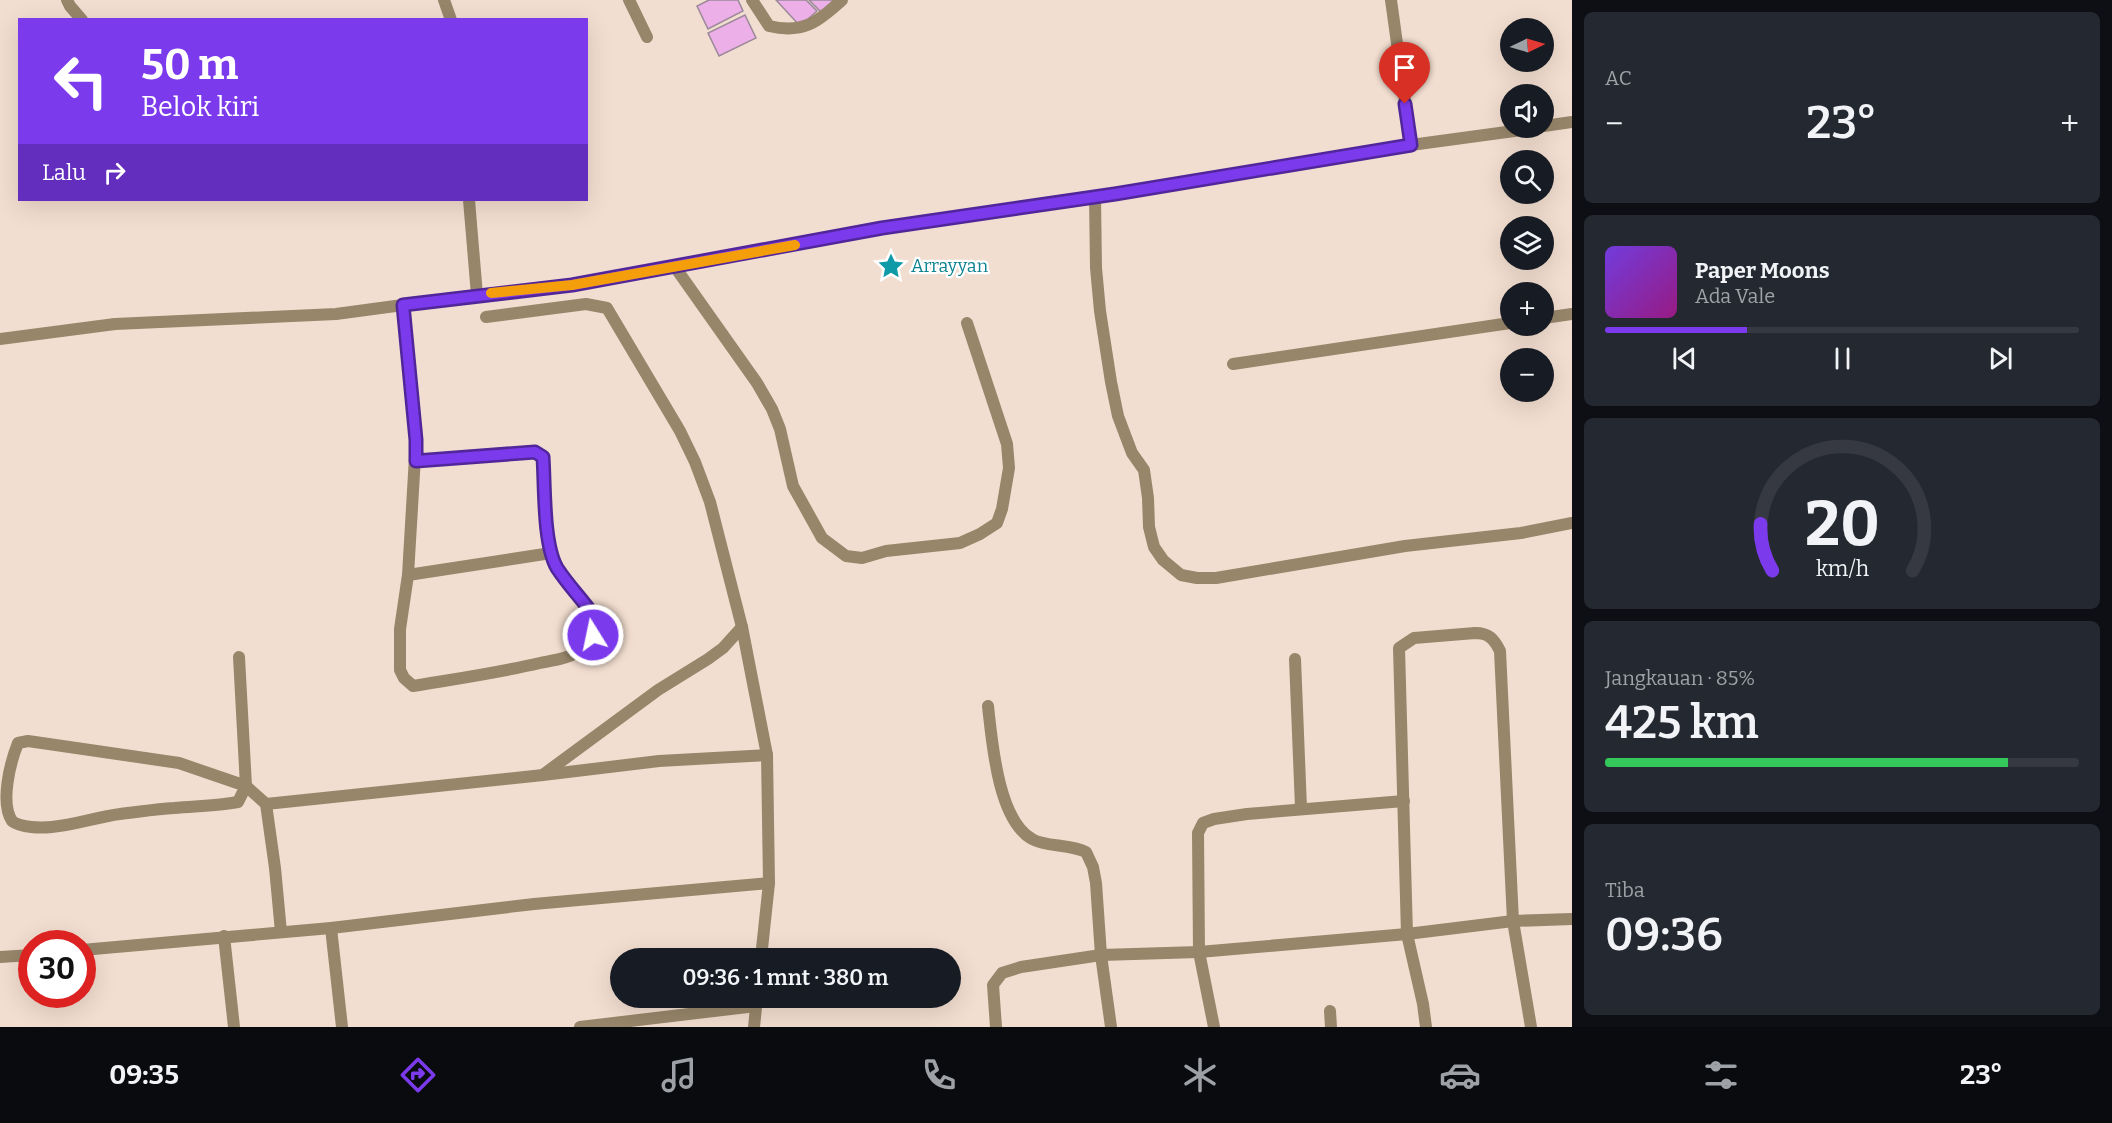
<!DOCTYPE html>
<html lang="id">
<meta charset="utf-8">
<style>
body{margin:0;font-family:Bitter,serif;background:#242831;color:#f1f3f6;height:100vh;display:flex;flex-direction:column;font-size:22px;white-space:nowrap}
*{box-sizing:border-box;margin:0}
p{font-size:20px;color:#9ea1a6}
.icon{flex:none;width:33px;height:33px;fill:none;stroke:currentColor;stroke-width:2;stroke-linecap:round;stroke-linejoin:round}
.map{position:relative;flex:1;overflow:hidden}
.details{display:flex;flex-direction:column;gap:12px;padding:12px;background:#0d0f14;width:540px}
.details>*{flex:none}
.guide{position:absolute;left:18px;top:18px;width:570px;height:183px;border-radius:0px;box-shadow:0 6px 24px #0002;background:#7c3aed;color:#fff;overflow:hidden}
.needle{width:39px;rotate:85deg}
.tools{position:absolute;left:1500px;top:18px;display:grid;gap:12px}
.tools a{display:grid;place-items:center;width:54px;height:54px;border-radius:50%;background:#171b24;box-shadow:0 6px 24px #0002;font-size:30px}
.speed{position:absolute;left:18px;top:930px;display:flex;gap:12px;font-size:30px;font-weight:700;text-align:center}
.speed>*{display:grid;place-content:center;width:78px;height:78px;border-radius:50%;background:#171b24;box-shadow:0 6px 24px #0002;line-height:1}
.speed .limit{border:9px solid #d22;background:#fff;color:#111}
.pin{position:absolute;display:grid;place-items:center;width:51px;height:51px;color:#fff;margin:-62px -26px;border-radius:50% 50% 50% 0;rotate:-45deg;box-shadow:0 0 6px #0007}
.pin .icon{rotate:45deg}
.me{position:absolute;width:66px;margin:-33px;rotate:350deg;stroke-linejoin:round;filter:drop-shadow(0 0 4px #0008)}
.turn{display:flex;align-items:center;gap:21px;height:126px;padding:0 24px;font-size:27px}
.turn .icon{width:78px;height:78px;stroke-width:2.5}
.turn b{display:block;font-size:42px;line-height:51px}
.then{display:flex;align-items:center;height:57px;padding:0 24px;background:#0003;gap:12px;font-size:22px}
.big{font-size:45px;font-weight:600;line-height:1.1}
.details .tile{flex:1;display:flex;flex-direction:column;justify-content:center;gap:9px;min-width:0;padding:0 21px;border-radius:9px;background:#242831}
.details .dial{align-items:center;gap:0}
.dial svg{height:156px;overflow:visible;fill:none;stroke:#363941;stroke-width:7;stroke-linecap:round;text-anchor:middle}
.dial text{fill:#f1f3f6;stroke:none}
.song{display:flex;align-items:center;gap:18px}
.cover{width:72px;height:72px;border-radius:9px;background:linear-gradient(135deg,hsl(260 70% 55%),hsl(310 70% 35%))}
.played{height:6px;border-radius:3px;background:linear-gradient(90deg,#7c3aed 30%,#363941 30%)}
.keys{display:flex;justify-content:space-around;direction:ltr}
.heat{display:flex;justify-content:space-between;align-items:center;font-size:33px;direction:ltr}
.charge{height:9px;border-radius:4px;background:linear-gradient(90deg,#34c759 85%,#363941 0)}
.trip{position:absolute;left:610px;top:948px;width:351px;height:60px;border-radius:30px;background:#171b24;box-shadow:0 6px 24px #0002;font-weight:600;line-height:60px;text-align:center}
.menu{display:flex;height:96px;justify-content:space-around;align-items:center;background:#090b0e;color:#9ea1a6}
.menu .icon{width:42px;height:42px}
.menu .active{color:#7c3aed}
.menu b{font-size:27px;color:#f1f3f6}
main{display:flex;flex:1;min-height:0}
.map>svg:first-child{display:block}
.building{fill:#edafe7;stroke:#9a8998;stroke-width:1.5}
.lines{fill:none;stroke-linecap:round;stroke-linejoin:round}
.minor{stroke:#97866a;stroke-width:12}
.route-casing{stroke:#51269a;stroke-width:15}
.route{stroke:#7c3aed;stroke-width:10}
.slow{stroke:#f59e0b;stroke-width:10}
.labels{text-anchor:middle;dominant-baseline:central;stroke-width:4.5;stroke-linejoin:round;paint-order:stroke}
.culture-label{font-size:18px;fill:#0d838f;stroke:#fff;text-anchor:start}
</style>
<main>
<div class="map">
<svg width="1572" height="1027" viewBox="0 0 1572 1027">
<rect width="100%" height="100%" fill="#f2ded0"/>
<g class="building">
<path d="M709,0h29l5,11 -35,18 -11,-23z"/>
<path d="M776,0h30l11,11 -17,15z"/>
<path d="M809,0h25l-13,12z"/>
<path d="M745,15l11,23 -37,18 -11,-23z"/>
</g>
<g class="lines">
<g class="minor">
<path d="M67,0l3,6 12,14"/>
<path d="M444,0l7,20"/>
<path d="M629,0l18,37"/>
<path d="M752,0l17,26c34,8 49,-4 73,-26"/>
<path d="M1391,0l20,145"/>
<path d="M1544,126l28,-4"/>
<path d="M1095,196l1,72 4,43 11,71 7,34 14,37 12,17 4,28 1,29 5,20 9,13 18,15 16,3h19l189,-32 116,-13 51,-10"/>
<path d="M469,200l8,95"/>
<path d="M675,267l82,116 15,26 8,20 13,57 29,52 24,18 16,2 24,-7 74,-8 20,-9 17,-11 5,-14 7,-41 -2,-24 -40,-121"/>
<path d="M403,305l13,135 -8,135 -8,54v41l4,8 9,8c42,-7 84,-13 127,-23 14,-3 31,-5 43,-14 10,-8 14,-21 11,-33 -12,-17 -26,-31 -37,-48 -14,-24 -12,-82 -14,-111l-8,-5 -119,9"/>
<path d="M486,317l100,-13 21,4 73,123 15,31 15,40 32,125 25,128 2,128 -8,75"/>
<path d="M1544,318l28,-4"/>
<path d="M0,339l115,-15 221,-10 141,-19 95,-10 310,-57 233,-34 296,-49 125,-17"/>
<path d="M1233,364l277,-41"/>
<path d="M408,575l143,-22"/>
<path d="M239,657l7,129 -8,16c-21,4 -42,4 -64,6 -18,1 -36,4 -54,6 -23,3 -45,11 -68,13 -11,1 -31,1 -40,-6 -12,-18 -2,-58 6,-78l10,-2 151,22 67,23 20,18 9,64 6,64"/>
<path d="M1295,659l6,149"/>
<path d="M988,706c4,36 10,114 44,133 13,8 38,5 54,13l7,15 3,16 5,72 10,72"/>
<path d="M544,774l114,-84 50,-31 15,-11 19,-21"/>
<path d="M266,804l277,-29 116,-14 108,-6"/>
<path d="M331,928l11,99"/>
<path d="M224,936l10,91"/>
<path d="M82,950l249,-22 203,-24 235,-21"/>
<path d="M0,957l32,-2"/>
<path d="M1330,1011l1,16"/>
<path d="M580,1027l176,-21"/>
<path d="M754,1027l3,-29"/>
<path d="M996,1027l-3,-42 9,-12 19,-6 80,-12 98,-3 208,-18 106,-13 59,-2"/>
<path d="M1214,1027l-15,-75 -1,-119 5,-10 11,-4 33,-5 157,-13"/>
<path d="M1426,1027l-3,-23 -16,-70 -8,-286 15,-10 61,-5c14,0 19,6 25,18l13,270 18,106"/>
</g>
</g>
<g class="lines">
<g class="route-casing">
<path id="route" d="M593,635l3,-10 -2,-9c-12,-17 -26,-31 -37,-48 -14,-24 -12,-82 -14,-111l-8,-5 -119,9v-21l-13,-135 169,-20 310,-57 233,-34 296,-49 -6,-41"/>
</g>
<use href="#route" class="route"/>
<path class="slow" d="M491,293l81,-8 223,-40"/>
</g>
<defs>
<g id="sight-bare" transform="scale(2.07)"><path d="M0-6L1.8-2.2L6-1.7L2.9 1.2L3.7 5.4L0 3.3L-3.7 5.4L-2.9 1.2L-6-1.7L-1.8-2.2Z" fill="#0f9aa8" stroke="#fff" stroke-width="2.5" paint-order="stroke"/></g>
</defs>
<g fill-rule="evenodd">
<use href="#sight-bare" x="891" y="266"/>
</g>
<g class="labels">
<g class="culture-label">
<text x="911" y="266">Arrayyan</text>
</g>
</g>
</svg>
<div class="tools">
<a><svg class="needle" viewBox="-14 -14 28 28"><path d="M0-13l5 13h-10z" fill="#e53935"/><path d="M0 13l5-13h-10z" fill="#9ea1a6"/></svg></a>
<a><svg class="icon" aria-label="sound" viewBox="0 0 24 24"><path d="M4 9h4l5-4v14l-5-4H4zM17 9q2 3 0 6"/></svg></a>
<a><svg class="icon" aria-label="search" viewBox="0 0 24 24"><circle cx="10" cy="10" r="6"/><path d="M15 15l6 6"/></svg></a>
<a><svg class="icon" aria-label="layers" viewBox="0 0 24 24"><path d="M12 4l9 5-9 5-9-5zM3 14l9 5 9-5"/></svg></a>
<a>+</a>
<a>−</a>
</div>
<div class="speed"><div class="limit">30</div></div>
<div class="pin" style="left:1405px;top:104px;background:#d93025"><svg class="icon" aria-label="arrive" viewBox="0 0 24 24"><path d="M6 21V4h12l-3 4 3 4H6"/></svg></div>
<svg class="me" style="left:593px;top:635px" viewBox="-20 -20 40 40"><circle r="17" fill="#7c3aed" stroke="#fff" stroke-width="3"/><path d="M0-11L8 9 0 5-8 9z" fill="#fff"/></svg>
<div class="trip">09:36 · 1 mnt · 380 m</div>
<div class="guide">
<div class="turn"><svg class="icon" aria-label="left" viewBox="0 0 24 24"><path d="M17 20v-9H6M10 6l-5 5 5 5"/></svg><div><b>50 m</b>Belok kiri</div></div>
<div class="then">Lalu<svg class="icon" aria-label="right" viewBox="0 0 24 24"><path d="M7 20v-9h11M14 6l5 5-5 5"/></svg></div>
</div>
</div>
<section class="details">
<div class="tile"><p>AC</p>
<div class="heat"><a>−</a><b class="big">23°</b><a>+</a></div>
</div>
<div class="tile">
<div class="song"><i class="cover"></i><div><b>Paper Moons</b><p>Ada Vale</p></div></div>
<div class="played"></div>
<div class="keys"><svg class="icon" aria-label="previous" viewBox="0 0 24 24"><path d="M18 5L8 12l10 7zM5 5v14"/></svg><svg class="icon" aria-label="pause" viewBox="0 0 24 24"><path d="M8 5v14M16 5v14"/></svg><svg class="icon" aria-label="next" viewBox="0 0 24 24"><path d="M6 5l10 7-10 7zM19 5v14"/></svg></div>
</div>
<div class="tile dial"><svg viewBox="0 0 100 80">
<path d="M14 69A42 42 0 1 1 86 69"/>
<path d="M14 69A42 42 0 0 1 8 45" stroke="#7c3aed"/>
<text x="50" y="56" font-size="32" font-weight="700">20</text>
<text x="50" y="72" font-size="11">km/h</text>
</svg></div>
<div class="tile"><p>Jangkauan · 85%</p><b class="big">425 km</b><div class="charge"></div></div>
<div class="tile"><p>Tiba</p><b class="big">09:36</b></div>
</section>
</main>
<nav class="menu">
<b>09:35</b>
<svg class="icon active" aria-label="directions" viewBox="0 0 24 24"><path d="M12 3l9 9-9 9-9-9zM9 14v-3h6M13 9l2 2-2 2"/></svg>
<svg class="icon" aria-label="music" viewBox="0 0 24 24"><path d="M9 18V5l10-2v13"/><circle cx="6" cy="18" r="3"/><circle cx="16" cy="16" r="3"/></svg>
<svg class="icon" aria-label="phone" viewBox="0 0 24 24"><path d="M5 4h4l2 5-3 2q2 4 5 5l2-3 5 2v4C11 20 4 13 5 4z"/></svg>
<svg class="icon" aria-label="climate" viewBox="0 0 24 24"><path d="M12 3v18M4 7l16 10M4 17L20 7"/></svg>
<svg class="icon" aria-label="car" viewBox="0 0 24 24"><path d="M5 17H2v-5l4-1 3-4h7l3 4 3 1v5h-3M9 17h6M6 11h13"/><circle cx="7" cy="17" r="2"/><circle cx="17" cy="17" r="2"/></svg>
<svg class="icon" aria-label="filters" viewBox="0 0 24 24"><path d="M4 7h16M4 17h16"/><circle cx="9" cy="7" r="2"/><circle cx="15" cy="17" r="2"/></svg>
<b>23°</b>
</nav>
